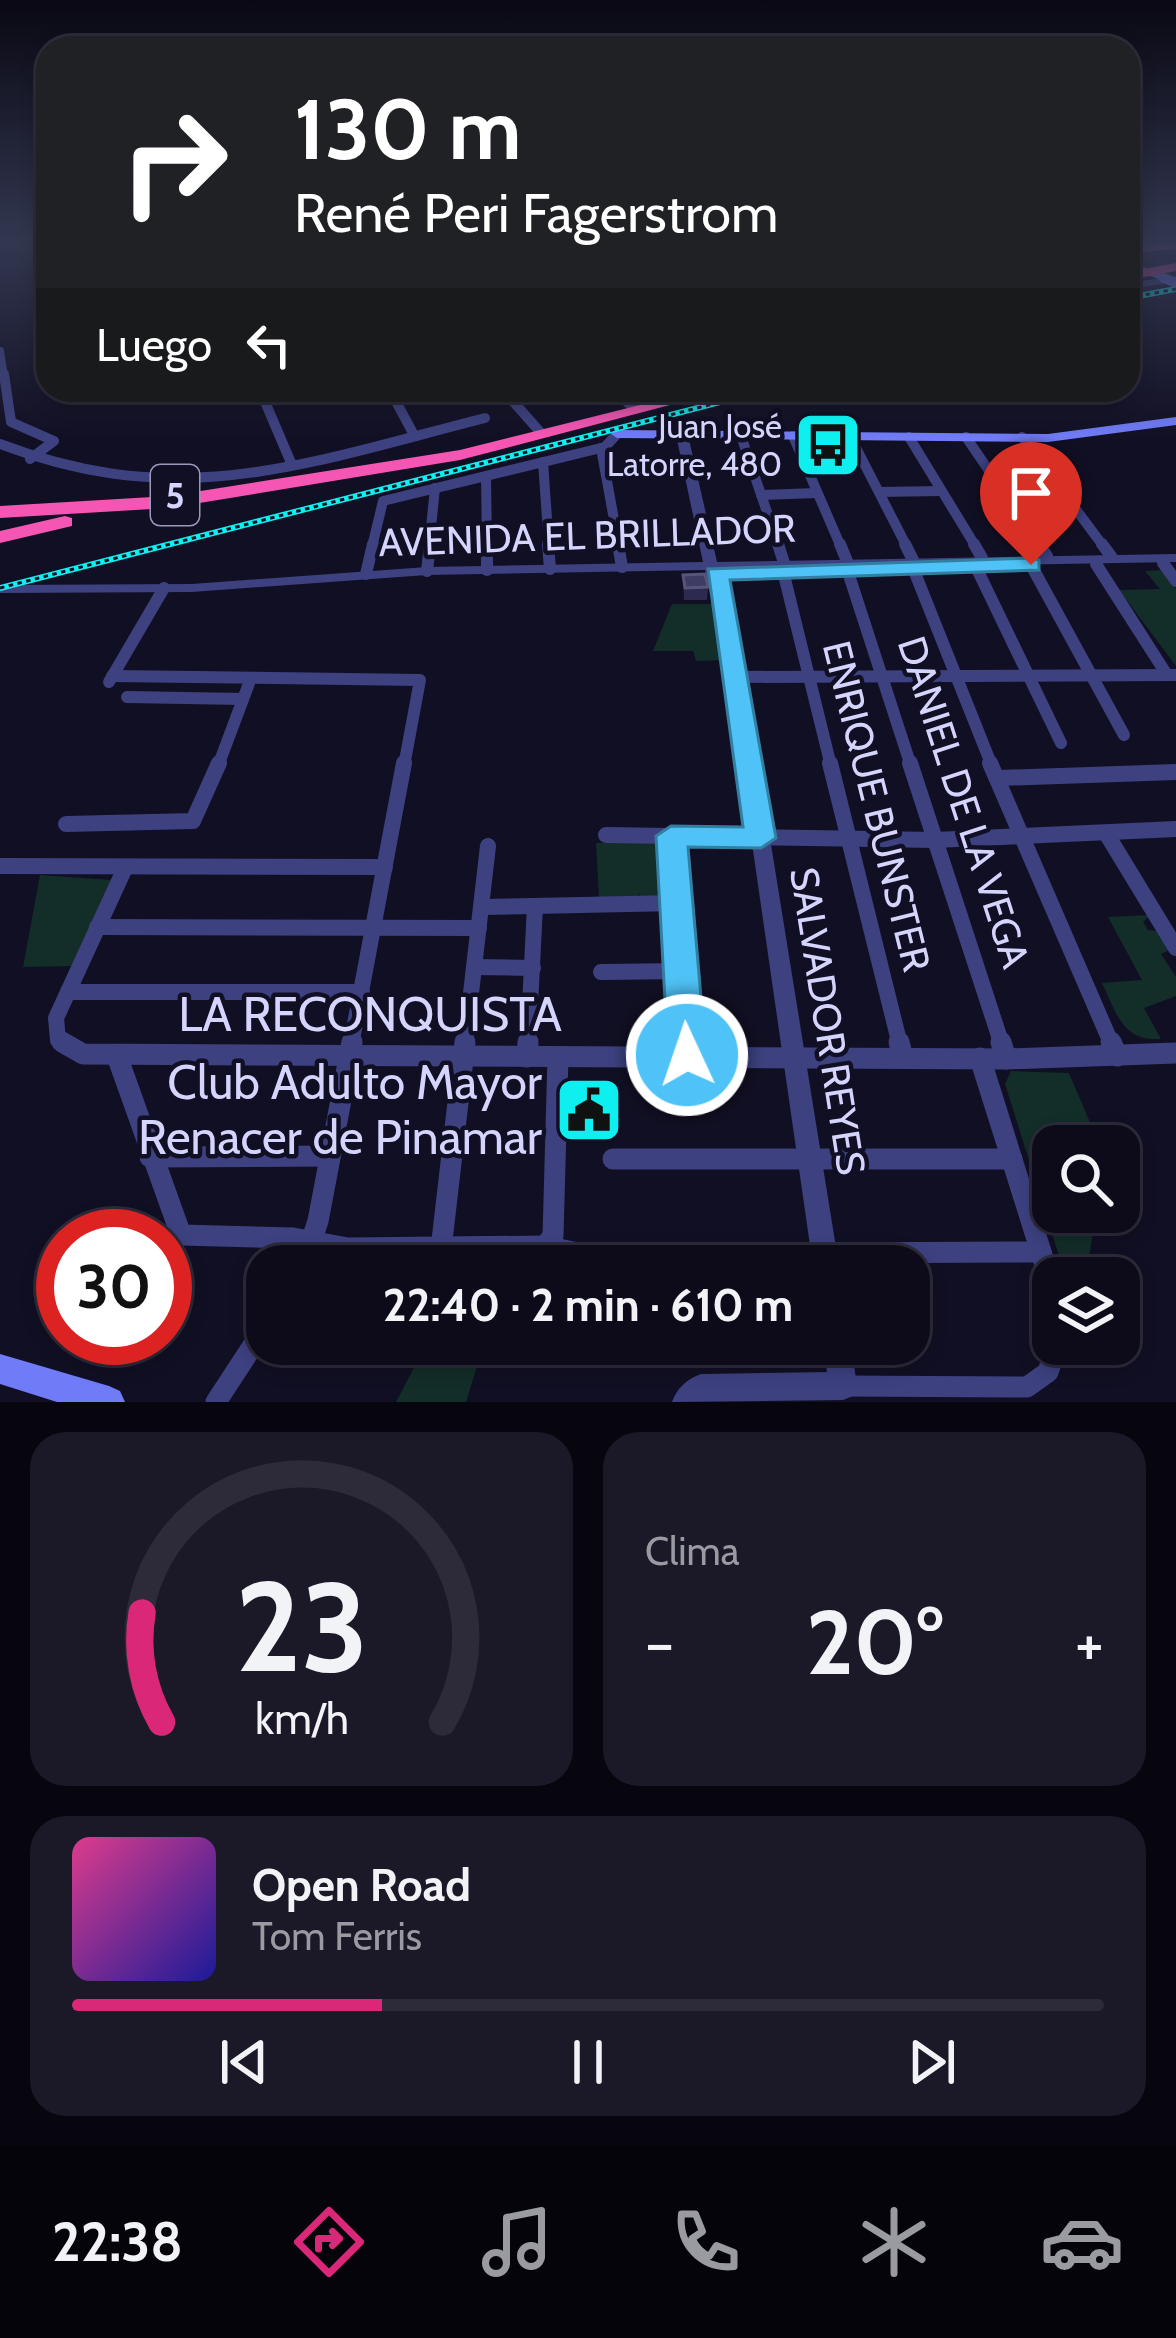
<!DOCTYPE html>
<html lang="es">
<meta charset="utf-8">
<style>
body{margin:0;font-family:Cabin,sans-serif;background:#1b1927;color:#f1f3f6;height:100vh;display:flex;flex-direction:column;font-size:45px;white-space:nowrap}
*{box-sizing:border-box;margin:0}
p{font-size:39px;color:#9a9ba2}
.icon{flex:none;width:66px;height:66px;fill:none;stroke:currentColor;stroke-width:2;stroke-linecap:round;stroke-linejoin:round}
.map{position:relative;height:1402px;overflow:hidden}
.panel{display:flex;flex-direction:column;gap:30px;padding:30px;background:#07060e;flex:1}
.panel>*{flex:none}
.banner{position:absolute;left:36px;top:36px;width:1104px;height:366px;border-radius:36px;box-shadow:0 6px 18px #0003,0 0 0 3px #2d2b39;background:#202124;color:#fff;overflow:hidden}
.tools{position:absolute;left:1032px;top:1125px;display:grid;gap:24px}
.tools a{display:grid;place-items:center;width:108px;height:108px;border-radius:24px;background:#0d0b1a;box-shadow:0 6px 18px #0003,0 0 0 3px #2d2b39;font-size:60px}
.speed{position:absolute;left:36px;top:1209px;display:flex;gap:24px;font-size:60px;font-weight:700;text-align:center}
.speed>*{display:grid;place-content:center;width:156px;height:156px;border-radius:50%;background:#0d0b1a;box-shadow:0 6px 18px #0003,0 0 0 3px #2d2b39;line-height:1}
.speed .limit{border:18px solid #d22;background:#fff;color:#111}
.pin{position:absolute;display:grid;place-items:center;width:102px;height:102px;color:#fff;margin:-123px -51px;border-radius:50% 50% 50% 0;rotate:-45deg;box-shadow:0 0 12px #0007}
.pin .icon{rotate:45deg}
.me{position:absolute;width:132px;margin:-66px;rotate:357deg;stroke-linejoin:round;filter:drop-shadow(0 0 9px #0008)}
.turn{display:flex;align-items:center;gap:42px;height:252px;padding:0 60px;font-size:54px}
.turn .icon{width:156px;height:156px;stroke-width:2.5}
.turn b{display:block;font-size:84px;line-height:102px}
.then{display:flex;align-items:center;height:114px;padding:0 60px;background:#0003;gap:24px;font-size:45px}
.big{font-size:90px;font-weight:700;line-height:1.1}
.panel .widget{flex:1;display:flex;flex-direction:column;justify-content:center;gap:18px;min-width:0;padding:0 42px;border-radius:36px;background:#1b1927}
.panel .dial{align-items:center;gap:0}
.dial svg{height:312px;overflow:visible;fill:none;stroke:#2d2b39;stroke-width:7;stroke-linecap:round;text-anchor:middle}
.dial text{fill:#f1f3f6;stroke:none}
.song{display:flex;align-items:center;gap:36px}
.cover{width:144px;height:144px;border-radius:18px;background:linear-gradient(135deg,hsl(330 70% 55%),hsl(240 70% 35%))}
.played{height:12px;border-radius:6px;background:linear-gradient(90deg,#db2777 30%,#2d2b39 30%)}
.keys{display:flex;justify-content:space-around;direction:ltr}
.heat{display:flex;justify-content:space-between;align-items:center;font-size:66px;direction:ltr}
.panel .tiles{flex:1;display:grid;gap:30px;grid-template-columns:1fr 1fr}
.widget:last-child{grid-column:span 2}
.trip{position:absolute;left:246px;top:1245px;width:684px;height:120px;border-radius:36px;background:#0d0b1a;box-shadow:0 6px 18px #0003,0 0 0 3px #2d2b39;font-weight:700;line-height:120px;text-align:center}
.menu{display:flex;height:192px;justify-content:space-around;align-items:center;background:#05040a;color:#9a9ba2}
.menu .icon{width:84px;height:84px}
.menu .active{color:#db2777}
.menu b{font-size:54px;color:#f1f3f6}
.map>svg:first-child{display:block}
.green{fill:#132d29}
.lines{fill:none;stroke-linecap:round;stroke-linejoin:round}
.minor-far4{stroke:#3d4180;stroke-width:8}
.minor-far3{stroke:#3d4180;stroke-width:10}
.minor-far2{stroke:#3d4180;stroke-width:12}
.minor-far1{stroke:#3d4180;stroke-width:16}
.minor{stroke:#3d4180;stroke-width:21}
.tertiary{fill:#3d4180;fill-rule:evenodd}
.secondary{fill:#707bf7;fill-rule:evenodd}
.motorway{fill:#f656b3;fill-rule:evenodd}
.rail-casing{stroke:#0df0ef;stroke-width:6}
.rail{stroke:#110f23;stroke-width:3;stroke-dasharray:4.5;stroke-linecap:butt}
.secondary-bridge{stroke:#707bf7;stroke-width:10}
.wall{fill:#2d2a50}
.building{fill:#3f3c63;stroke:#56547b;stroke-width:3}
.route{fill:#4fc3f7;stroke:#337fa1;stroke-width:3}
.labels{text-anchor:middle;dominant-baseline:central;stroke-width:9;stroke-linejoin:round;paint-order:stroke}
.far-poi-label{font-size:33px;fill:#d4d4fd;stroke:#110f23;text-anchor:end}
.shield{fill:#110f23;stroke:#9a99bc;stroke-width:3}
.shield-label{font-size:36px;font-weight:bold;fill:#d4d4fd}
.street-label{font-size:39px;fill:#d4d4fd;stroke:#110f23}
.near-street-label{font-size:48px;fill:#d4d4fd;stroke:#110f23}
.near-poi-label{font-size:48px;fill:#d4d4fd;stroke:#110f23;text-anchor:end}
</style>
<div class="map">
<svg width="1176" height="1402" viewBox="0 0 1176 1402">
<rect width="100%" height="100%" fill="#110f23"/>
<g class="green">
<path d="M1162,570l14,19v77l-57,-76 41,-1 -15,-18z"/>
<path d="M672,604h44l10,56 -30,1 -3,-10h-40z"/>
<path d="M596,843h71l2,56 -29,1 -1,-8 -1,5 -39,1z"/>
<path d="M40,875l72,5 -39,86 -50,1z"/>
<path d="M1151,915l-8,7 5,8 12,1 11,18 -10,5 15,23v19l-32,12 17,31c-38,3 -44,-25 -59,-56l40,-3 -34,-63z"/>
<path d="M1011,1071l58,2 31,73h-47v66h43l-10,66h-20l-61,-194z"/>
<path d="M378,1344h106l-18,58h-70l23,-44z"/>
</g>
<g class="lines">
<path class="minor-far4" d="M0,351l4,26"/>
<g class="minor-far3">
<path d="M4,374l7,48 43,19 -24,18"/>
<path d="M260,390l32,75"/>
<path d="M503,390l38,43"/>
<path d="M613,390l22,19"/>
<path d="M393,396l21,39"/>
<path d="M741,436l38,111"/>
<path d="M793,436l48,111"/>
<path d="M850,436l57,111"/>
<path d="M909,437l67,110"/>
<path d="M966,437l75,110"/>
<path d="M1022,437l82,110"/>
<path d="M0,444c180,69 308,19 485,-26"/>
<path d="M601,448l18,99"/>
<path d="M543,462l6,85"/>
<path d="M486,476l1,71"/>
<path d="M879,492l62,-1"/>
<path d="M1004,494l59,-2"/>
<path d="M761,495l55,-2"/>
<path d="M372,547l11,-46 222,-54 12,-13"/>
<path d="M429,547l6,-59"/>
</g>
<g class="minor-far2">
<path d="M487,544v26"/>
<path d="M548,544l2,25"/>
<path d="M618,544l4,23"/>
<path d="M778,544l6,19"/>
<path d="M840,544l7,17"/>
<path d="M905,544l8,16"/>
<path d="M974,544l8,14"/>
<path d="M1039,544l8,12"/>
<path d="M1102,544l9,12"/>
<path d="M1163,563l13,18"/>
<path d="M1096,564l71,111"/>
<path d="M1031,565l93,170"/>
<path d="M976,567l85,176"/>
<path d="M913,568l79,198"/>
<path d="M847,569l64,197"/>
<path d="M427,571l3,-27"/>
<path d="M783,571l48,195"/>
<path d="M366,574l7,-30"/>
<path d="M112,676l308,4 -16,86"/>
<path d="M736,677l440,-2"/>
<path d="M109,682l55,-94"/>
<path d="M127,697l116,2"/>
<path d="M218,766l33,-88"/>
</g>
<g class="minor-far1">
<path d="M830,763l70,282"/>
<path d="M910,763l92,282"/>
<path d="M990,763l122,282"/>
<path d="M999,778l177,-6"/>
<path d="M66,824l127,-3 26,-58"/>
<path d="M1106,833l70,115"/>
<path d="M606,835l329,5 241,-11"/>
<path d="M671,836l15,209"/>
<path d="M0,866l385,1"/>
<path d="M482,907l195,-4"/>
<path d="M97,927l382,1"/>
<path d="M475,967l58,1"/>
<path d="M601,972l82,-1"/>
<path d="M68,992h294"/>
<path d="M67,1045l-9,-5 -2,-22 69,-150"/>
<path d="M351,1045l53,-282"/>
<path d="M465,1045l23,-199"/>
<path d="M528,1045l7,-139"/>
</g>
<g class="minor">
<path d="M62,1042l21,12 923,5 170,-6"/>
<path d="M686,1042l1,13"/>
<path d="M899,1042l4,16"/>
<path d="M1001,1042l5,17"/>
<path d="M1111,1042l6,14"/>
<path d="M117,1056l64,179 112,3 55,10 197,-2"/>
<path d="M527,1057l1,-15"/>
<path d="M980,1058l73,232"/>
<path d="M150,1157l180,-1"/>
<path d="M613,1159h399"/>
<path d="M545,1246l37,8 459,-2"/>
<path d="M545,1246l8,-10 5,-179"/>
<path d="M441,1249l24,-207"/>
<path d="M303,1266l15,-45 34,-179"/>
<path d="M843,1386l184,1 21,-15 9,-28"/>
<path d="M216,1402l51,-78"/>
</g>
<g class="tertiary">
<path d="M1176,276v6l-48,7v-6z"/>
<path d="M682,431l6,4 29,127 459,-8v8l-457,8 25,107 95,589h-26l-85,-589 -23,-107 -278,5 -235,17 -192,1v-8l192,-1 235,-17 276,-5 -27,-127z"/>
<path d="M823,1344h28l6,42 -4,10 -10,4 -171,2c5,-14 15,-23 29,-28l126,-2z"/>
</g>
<g class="secondary">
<path d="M1128,261l39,15 2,2 -8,2 -33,-13z"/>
<path d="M1176,417v8l-128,17 -431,-4 -6,-4 6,-4 431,4z"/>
<path d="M0,1354l109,32 11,5 5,11h-68l-57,-18z"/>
</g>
<g class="motorway">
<path d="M1176,243v6l-48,4v-8z"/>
<path d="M1176,263v8l-48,9v-8z"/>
<path d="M700,390h27l-267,70 -291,48 -169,10v-12l169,-10 291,-46z"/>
<path d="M65,516l7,2v8l-72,17v-12z"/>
</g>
<g class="rail-casing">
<g id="rail">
<path d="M1128,298l48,-9"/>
<path d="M0,588l767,-198"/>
</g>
</g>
<use href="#rail" class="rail"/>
<path class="secondary-bridge" d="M1164,278l12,5"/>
</g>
<path class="wall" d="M683,575l25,12 -1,13h-23z"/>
<path class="building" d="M705,574l3,13 -23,1 -2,-13z"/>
<linearGradient id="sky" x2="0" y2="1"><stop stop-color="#090813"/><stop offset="0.55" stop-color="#323750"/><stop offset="1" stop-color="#323750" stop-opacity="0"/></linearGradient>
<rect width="1176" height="439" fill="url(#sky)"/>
<path class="route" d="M1031,558l8,2v10l-309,10 46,258 -15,10 -73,-1 18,208 -5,11 -14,5 -13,-5 -6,-11 -12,-219 15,-10 72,1 -35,-258z"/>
<defs>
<g id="bus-square" transform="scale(3.45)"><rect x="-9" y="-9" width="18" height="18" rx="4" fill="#0df0ef" stroke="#110f23"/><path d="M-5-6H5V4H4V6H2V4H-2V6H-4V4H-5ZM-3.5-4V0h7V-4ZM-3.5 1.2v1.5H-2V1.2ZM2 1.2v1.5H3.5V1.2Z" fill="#111"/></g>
<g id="civic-square" transform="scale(3.45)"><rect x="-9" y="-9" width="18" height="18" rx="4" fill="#0df0ef" stroke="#110f23"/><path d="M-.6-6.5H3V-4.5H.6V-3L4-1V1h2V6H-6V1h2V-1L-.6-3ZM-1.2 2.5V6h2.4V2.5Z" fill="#111"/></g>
</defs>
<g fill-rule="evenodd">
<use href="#bus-square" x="828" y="445"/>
<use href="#civic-square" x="589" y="1110"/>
</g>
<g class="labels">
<g class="far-poi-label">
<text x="782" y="426">Juan José<tspan x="782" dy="38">Latorre, 480</tspan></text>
</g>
<rect class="shield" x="151" y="465" width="48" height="60" rx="9"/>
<g class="shield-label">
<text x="175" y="495">5</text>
</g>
<g class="street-label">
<text transform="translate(587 535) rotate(-2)">AVENIDA EL BRILLADOR</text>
<text transform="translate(964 802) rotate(72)">DANIEL DE LA VEGA</text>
<text transform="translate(877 806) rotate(76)">ENRIQUE BUNSTER</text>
<text transform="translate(828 1021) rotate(81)">SALVADOR REYES</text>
</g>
<g class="near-street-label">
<text x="370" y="1014">LA RECONQUISTA</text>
</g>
<g class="near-poi-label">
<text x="542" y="1082">Club Adulto Mayor<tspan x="542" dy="55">Renacer de Pinamar</tspan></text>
</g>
</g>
</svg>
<div class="tools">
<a><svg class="icon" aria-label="search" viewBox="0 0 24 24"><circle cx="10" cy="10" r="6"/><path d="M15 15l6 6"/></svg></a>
<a><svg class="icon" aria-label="layers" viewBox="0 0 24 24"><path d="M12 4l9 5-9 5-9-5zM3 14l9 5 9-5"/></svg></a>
</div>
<div class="speed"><div class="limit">30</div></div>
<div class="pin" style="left:1031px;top:565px;background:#d93025"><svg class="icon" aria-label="arrive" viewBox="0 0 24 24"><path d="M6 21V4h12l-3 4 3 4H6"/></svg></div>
<svg class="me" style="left:687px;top:1055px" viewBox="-20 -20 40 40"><circle r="17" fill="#4fc3f7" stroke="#fff" stroke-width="3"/><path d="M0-11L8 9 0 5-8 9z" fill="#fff"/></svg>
<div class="trip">22:40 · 2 min · 610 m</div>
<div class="banner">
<div class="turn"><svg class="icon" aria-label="right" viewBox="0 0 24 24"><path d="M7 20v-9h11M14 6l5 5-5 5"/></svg><div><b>130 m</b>René Peri Fagerstrom</div></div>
<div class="then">Luego<svg class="icon" aria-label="left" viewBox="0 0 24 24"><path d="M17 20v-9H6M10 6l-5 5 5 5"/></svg></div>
</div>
</div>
<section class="panel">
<div class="tiles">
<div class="widget dial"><svg viewBox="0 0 100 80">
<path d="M14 69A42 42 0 1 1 86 69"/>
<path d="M14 69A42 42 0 0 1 9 41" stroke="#db2777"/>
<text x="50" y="56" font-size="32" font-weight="700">23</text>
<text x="50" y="72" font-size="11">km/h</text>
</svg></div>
<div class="widget"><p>Clima</p>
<div class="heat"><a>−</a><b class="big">20°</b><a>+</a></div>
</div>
<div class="widget">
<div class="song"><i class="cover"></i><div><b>Open Road</b><p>Tom Ferris</p></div></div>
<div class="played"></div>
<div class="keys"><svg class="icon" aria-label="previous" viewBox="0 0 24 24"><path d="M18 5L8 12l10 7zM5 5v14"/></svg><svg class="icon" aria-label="pause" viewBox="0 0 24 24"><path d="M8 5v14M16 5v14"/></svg><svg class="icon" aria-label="next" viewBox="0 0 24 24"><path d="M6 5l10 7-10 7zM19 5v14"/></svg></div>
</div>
</div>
</section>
<nav class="menu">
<b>22:38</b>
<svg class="icon active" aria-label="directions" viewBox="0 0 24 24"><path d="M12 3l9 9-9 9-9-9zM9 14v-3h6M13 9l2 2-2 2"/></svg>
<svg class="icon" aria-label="music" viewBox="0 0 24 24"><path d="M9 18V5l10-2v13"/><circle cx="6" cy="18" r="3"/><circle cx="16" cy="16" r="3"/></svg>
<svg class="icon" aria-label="phone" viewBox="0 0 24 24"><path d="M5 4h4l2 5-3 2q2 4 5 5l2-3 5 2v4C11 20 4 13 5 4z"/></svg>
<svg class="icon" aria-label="climate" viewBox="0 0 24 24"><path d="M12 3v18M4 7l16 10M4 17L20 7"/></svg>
<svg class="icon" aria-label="car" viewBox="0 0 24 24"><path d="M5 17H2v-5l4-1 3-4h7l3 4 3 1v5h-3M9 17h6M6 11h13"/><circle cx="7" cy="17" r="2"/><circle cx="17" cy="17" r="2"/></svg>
</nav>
